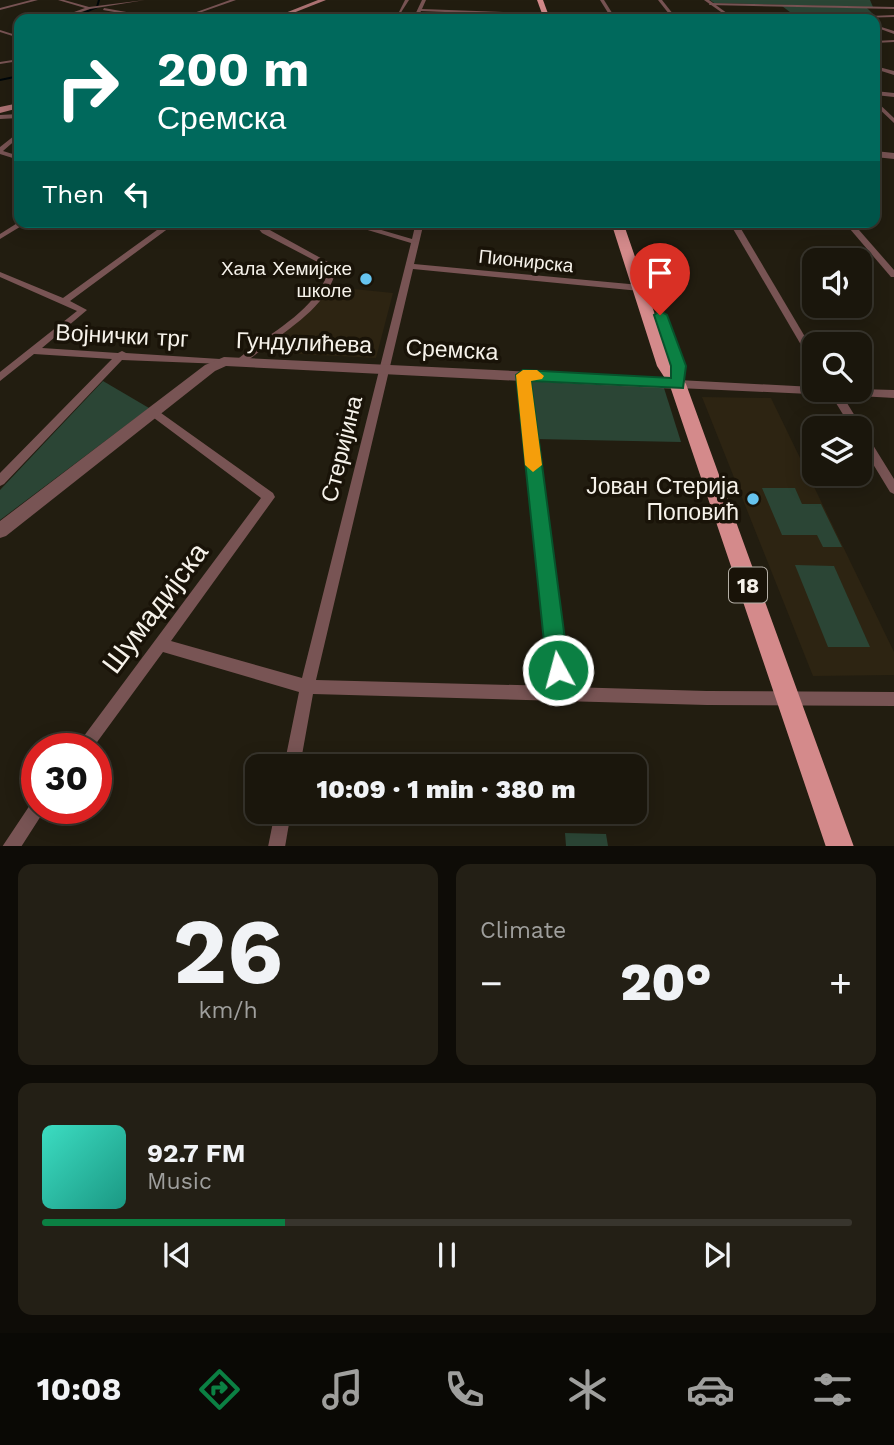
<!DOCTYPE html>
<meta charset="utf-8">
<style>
body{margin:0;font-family:"Work Sans",sans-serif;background:#231f15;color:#f1f3f6;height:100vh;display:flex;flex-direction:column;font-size:26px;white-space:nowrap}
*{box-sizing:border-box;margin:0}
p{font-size:23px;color:#9f9f9d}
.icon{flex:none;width:38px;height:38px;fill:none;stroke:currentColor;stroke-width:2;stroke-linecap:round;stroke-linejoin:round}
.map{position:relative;height:846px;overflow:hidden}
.drawer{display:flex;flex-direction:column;gap:18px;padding:18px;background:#0e0c07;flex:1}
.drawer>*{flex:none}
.top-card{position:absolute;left:14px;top:14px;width:866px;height:214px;border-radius:14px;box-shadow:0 4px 18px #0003,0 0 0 2px #38352d;background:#00695c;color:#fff;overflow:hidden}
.fabs{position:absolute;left:802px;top:248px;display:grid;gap:14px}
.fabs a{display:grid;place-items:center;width:70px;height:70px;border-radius:14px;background:#1a160c;box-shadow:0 4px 18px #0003,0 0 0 2px #38352d;font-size:35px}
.speed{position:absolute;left:21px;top:733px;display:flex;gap:14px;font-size:35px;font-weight:700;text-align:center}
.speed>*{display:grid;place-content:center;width:91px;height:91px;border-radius:50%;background:#1a160c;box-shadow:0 4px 18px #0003,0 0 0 2px #38352d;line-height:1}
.speed .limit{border:10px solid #d22;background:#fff;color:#111}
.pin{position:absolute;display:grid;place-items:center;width:60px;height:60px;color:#fff;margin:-72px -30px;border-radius:50% 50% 50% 0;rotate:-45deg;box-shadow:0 0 7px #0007}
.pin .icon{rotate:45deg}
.me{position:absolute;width:77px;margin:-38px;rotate:353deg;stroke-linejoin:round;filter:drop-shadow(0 0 5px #0008)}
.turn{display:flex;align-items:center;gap:24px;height:147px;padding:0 28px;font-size:32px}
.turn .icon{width:91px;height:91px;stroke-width:2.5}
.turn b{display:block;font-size:49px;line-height:60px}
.then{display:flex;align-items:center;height:66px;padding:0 28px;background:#0003;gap:14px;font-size:26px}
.big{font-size:52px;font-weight:800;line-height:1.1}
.drawer .card{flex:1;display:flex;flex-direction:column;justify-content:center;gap:10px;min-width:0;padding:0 24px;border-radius:14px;background:#231f15}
.drawer .dial{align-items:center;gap:0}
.dial b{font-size:91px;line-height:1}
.song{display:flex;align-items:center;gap:21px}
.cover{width:84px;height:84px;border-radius:10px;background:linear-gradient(135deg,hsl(170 70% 55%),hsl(170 70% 35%))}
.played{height:7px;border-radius:4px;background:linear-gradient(90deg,#0b8043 30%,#38352d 30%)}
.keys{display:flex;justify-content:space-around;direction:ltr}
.heat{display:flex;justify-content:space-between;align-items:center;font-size:38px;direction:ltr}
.drawer .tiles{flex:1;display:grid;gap:18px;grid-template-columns:1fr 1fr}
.card:last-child{grid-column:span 2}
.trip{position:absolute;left:245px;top:754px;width:402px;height:70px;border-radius:14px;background:#1a160c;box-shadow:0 4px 18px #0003,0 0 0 2px #38352d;font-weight:800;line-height:70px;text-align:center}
.menu{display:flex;height:112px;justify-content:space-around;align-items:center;background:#0a0905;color:#9f9f9d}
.menu .icon{width:49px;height:49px}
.menu .current{color:#0b8043}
.menu b{font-size:32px;color:#f1f3f6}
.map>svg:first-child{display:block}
.built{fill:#2d2412}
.green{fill:#2b4535}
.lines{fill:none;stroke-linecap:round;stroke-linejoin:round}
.stream{stroke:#00070a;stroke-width:2}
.pedestrian{fill:#785454;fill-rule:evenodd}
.minor{fill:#785454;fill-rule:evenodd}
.tertiary{fill:#785454;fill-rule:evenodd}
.secondary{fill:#ac7273;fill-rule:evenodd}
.primary{fill:#d48a8b;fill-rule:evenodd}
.route{fill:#0b8043;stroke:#07532c;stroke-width:2}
.slow{fill:#f59e0b}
.poi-dot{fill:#66c4ef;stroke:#191308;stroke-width:2.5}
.labels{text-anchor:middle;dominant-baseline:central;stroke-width:7;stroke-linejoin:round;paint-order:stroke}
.far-street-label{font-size:19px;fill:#f6f2ea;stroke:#191308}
.far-poi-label{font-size:19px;fill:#f6f2ea;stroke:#191308;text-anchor:end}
.shield{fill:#191308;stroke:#b4afa6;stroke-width:2}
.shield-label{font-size:21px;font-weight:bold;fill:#f6f2ea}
.street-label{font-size:23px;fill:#f6f2ea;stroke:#191308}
.poi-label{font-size:23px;fill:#f6f2ea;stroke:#191308;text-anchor:end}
.near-street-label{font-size:28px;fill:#f6f2ea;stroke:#191308}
</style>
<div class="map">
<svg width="894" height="847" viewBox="0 0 894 847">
<rect width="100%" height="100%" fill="#221d10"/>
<g class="built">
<path d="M334,287l59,6 -17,65 -116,-6z"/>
<path d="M702,397l69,1 123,254v23l-81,1z"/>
</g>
<g class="green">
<path d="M710,0h160l3,7 -159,-4z"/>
<path d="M782,6l85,2 8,8 -76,3z"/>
<path d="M103,381l46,27 -149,112v-30z"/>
<path d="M531,381l133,7 17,54 -146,-3z"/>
<path d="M762,488h33l7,16h19l21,43h-19l-6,-12h-35z"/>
<path d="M795,565l39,1 36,81h-42z"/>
<path d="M565,833l41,1 2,12h-42z"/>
</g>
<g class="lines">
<g class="stream">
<path d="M87,19l-6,-5 16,-7 2,-7"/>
<path d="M0,80l19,-4"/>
</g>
<g class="pedestrian">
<path d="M710,3l184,4v2l-185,-4z"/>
<path d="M398,12l3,1 -5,6h-4z"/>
</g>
<g class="minor">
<path d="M31,0h7l-38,10v-2z"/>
<path d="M58,0h6l25,7 56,-7 -55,9 -30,10h-5l30,-11z"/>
<path d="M230,0h6l-54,19h-5z"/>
<path d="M405,0h4l-9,14h-2z"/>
<path d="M422,0h4l-4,9 188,7 -10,-16h4l10,16 51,3h-53l-191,-8 -4,8h-4z"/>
<path d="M658,0h4l15,19h-4z"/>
<path d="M704,0h5l26,19h-4z"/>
<path d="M104,8l56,10 2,1h-8l-51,-9z"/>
<path d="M894,15v2l-72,2 2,-1z"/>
<path d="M875,25l19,6v3l-19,-7z"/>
<path d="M0,30l19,6v2l-19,-6z"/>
<path d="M894,40v2l-19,1v-2z"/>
<path d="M19,59v2l-19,3v-2z"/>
<path d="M875,66l19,5v4l-19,-6z"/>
<path d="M875,91l19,2v4l-19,-2z"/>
<path d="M875,100l19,18v5l-19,-18z"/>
<path d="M19,114v4l-19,1v-4z"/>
<path d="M19,132v5l-16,14 16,5v4l-19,-6v-7z"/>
<path d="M19,222h9l-28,17v-5z"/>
<path d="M168,222h9l-107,79 17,9 -45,38 76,5 4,-2 4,2 94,6 5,3 -2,2 -101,-4 -118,124 -4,2v-13l112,-114 -78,-5 -34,27v-9l77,-61 -77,-34v-5l63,26z"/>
<path d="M259,222h8l-2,5 3,2 69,38c-8,36 -40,56 -68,77 -9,6 -17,15 -27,19l-5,-3 2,-2c31,-26 80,-48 90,-90l-67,-35 -5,-6z"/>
<path d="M341,222h13l58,17 4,-17h8l-10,42 226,21 4,3 -4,3 -227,-22 -97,411 237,6 -35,-311 5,-4 5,4 40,312 139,4 187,1v14l-187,-1 -394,-11 -13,72h-16l15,-74 -136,-40 -71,97h-17l3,-5 183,-246 -111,-83 -1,-3 1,-3 4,-1 119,85 2,4 -104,144 131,37 109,-435z"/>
<path d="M729,222h8l77,130v11l-3,-1z"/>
<path d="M844,222h8l42,48v7h-3z"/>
<path d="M678,380l136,7v3h45v-1l35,1v8l-52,-3 52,84v15l-4,-2 -31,-51v-12h-7l-21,-34 -153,-7 -5,-4z"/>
<path d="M37,800v8h9l-25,39h-19l30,-45z"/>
<path d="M275,812h16l-6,35h-17z"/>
</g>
<g class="tertiary">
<path d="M875,151l19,2v6l-19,-2z"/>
<path d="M224,357l454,22 7,5 -7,5 -452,-23 -11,5 -209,165 -6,2v-17l205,-156z"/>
</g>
<g class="secondary">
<path d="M318,0h8l-48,19h-8z"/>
<path d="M19,103v5l-19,5v-6z"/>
</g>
<g class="primary">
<path d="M537,0h6l7,19h-6z"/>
<path d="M611,222h12l49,142 14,20 168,463h-28l-156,-461 -13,-20z"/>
</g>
</g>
<path class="route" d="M660,311l7,4 19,51 -3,22 -152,-7 38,289 -4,8 -7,3 -8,-3 -3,-8 -31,-295 7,-5 148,8v-12l-17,-51z"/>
<path class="slow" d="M523,370h14l7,6 -2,3 -11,2 11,84 -9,7 -8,-7 -9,-90z"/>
<g class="poi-dot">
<circle cx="366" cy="279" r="7"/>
<circle cx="753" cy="499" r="7"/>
</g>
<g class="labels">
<g class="far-street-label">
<text transform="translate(526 261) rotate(6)">Пионирска</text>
</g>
<g class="far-poi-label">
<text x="352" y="268">Хала Хемијске<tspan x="352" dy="22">школе</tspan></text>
</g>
<rect class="shield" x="729" y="567.5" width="38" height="35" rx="5"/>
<g class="shield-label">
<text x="748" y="585">18</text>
</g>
<g class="street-label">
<text transform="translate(122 336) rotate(3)">Војнички трг</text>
<text transform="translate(304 343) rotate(2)">Гундулићева</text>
<text transform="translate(452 350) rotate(3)">Сремска</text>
<text transform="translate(342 449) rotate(-76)">Стеријина</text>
</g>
<g class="poi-label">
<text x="739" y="486">Јован Стерија<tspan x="739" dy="26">Поповић</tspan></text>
</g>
<g class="near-street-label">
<text transform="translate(155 608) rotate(-53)">Шумадијска</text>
</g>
</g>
</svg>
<div class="fabs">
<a><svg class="icon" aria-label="sound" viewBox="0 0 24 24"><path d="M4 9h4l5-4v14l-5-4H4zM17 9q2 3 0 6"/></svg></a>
<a><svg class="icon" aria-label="search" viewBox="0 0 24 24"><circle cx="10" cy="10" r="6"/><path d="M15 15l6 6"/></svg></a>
<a><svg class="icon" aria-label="layers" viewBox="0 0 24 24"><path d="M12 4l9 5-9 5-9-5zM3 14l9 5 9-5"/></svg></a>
</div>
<div class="speed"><div class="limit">30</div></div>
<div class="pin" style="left:660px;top:315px;background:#d93025"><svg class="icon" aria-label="arrive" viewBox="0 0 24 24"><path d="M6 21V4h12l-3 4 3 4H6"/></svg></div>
<svg class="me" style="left:558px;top:670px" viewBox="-20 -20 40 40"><circle r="17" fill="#0b8043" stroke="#fff" stroke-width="3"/><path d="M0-11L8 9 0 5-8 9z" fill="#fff"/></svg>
<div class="trip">10:09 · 1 min · 380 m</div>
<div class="top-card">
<div class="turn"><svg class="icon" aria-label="right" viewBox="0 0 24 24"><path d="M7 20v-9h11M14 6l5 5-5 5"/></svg><div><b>200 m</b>Сремска</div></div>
<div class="then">Then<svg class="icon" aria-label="left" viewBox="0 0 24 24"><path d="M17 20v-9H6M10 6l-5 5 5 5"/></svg></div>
</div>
</div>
<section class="drawer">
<div class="tiles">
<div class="card dial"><b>26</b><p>km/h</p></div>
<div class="card"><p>Climate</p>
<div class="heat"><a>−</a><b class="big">20°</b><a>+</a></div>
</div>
<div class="card">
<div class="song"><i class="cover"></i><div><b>92.7 FM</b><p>Music</p></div></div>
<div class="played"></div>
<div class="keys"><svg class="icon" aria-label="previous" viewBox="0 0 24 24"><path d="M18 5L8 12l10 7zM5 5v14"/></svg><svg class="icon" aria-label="pause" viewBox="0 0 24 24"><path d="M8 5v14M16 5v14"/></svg><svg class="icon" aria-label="next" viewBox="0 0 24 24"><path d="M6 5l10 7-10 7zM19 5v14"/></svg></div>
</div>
</div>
</section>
<nav class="menu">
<b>10:08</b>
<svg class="icon current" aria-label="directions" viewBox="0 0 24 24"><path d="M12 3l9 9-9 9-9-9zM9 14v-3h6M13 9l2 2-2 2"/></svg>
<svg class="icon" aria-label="music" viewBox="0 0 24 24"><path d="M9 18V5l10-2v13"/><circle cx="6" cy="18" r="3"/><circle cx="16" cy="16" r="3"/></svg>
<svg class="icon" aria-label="phone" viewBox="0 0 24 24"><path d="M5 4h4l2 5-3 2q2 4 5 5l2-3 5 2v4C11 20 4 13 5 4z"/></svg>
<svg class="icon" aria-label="climate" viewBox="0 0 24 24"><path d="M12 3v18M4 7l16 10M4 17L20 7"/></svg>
<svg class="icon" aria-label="car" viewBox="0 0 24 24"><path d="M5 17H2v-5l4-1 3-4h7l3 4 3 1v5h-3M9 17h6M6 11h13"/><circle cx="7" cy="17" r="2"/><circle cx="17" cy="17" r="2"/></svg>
<svg class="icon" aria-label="filters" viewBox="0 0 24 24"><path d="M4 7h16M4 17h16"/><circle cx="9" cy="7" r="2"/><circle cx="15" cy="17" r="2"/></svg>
</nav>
